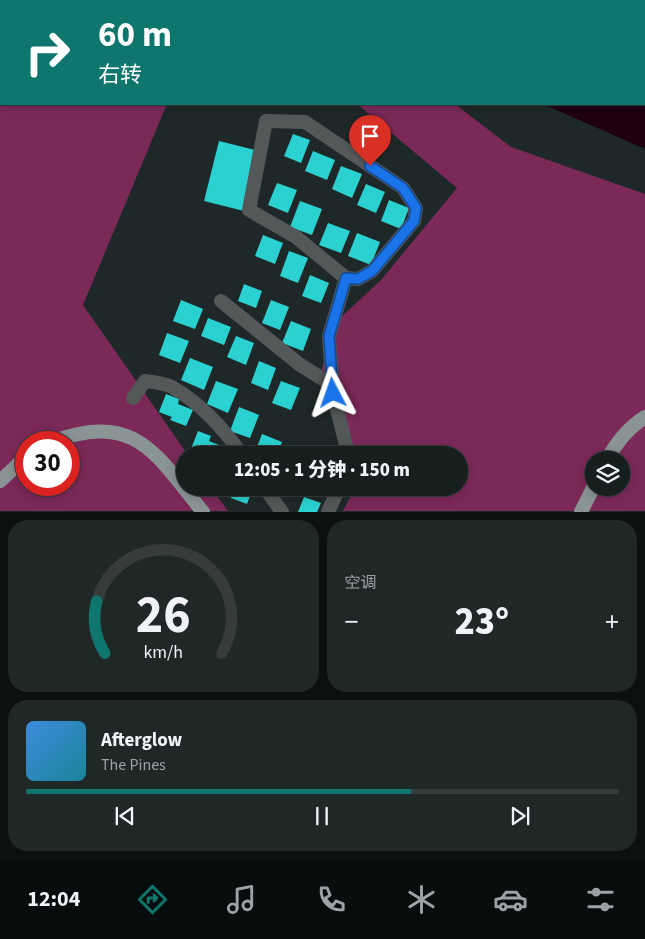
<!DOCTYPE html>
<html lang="zh">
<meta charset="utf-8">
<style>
body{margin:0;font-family:"Source Sans 3","Noto Sans SC",sans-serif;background:#202727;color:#f1f3f6;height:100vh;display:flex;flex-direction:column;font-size:19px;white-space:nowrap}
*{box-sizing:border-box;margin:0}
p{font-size:16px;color:#9ea2a4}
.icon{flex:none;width:28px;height:28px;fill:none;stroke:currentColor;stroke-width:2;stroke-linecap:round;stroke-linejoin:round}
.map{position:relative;height:512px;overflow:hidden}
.details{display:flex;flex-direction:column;gap:8px;padding:8px;background:#0d1010;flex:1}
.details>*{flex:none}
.top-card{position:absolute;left:0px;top:0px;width:645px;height:105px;box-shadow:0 2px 12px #0003,0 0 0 1px #363c3c;background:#0f766e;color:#fff;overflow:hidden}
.tools{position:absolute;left:585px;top:451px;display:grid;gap:10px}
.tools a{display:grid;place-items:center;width:45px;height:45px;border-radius:50%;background:#171e1e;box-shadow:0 2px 12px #0003,0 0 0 1px #363c3c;font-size:25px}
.speed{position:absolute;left:15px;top:431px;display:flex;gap:10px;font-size:25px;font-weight:700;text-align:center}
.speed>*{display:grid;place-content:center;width:65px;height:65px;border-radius:50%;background:#171e1e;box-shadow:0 2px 12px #0003,0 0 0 1px #363c3c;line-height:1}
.speed .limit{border:8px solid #d22;background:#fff;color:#111}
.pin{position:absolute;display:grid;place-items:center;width:42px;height:42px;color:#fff;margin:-51px -21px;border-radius:50% 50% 50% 0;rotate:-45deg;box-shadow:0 0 5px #0007}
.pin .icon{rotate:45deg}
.me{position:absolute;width:55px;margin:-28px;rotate:356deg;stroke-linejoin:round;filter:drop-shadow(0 0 4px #0008)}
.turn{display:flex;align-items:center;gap:18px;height:105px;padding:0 15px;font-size:22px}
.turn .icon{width:65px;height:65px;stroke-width:2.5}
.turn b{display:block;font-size:35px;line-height:42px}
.big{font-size:38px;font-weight:800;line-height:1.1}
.details .card{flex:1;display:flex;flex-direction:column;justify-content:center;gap:8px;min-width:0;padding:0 18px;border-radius:20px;background:#202727}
.details .dial{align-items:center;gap:0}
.dial svg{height:130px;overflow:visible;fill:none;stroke:#363c3c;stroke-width:7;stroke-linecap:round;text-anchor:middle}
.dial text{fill:#f1f3f6;stroke:none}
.song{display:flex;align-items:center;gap:15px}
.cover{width:60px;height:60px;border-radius:8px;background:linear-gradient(135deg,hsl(210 70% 55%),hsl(190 70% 35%))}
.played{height:5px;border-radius:2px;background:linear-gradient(90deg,#0f766e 65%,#363c3c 65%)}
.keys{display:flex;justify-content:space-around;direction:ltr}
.heat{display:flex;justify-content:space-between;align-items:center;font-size:28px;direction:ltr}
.details .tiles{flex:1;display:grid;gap:8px;grid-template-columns:1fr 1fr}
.card:last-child{grid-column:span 2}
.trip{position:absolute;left:176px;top:446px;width:292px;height:50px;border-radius:25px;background:#171e1e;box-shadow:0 2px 12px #0003,0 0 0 1px #363c3c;font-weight:800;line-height:50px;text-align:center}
.tab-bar{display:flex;height:80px;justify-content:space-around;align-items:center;background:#090c0c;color:#9ea2a4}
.tab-bar .icon{width:35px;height:35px}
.tab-bar .active{color:#0f766e}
.tab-bar b{font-size:22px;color:#f1f3f6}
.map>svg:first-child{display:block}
.forest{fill:#7b2959;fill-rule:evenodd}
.water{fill:#1f0011}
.building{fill:#2bd1d1}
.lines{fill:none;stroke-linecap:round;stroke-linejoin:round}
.minor{stroke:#545858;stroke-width:14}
.trunk{stroke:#8a9494;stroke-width:14}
.route-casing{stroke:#114b97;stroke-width:12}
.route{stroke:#1a73e8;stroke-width:9}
</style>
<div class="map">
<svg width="645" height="512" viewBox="0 0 645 512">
<rect width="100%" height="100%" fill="#1f2828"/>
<g class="forest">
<path d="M0,31l1,73h166l-84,201 105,150h-3v33h26l17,23h-228zM26,442h43v43h-43z"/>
<path d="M357,104h98l56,43 134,47v317h-302l12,-23h105v-33h-115l-26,-78 19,-57 43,-40 76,-92zM594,460h27v28h-27z"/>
</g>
<path class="water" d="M416,0h229v149l-102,-45h101v-103z"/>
<g class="building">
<path d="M293,134l17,6 -9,23 -17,-7z"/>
<path d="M219,141l40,10 -15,60 -40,-10z"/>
<path d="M313,151l22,9 -8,20 -22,-9z"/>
<path d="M341,166l21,8 -10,24 -20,-9z"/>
<path d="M277,183l20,7 -9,23 -20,-8z"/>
<path d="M366,184l19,8 -9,21 -19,-8z"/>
<path d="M389,200l20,8 -8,21 -20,-8z"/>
<path d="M300,201l22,8 -10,26 -22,-8z"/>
<path d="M328,223l22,8 -9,22 -22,-8z"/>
<path d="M357,233l23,9 -9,23 -23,-9z"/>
<path d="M263,235l20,8 -8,21 -20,-8z"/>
<path d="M289,251l19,7 -10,25 -18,-7z"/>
<path d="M310,275l19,8 -8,20 -19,-7z"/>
<path d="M244,284l18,7 -6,17 -18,-7z"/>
<path d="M181,300l22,9 -8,20 -22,-8z"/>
<path d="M271,300l18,7 -9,23 -18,-7z"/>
<path d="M208,318l23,9 -7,18 -23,-9z"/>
<path d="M291,321l20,8 -8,22 -21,-8z"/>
<path d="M167,333l22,8 -9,22 -21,-8z"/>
<path d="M236,336l18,7 -8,22 -19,-8z"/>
<path d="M190,358l23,9 -9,23 -23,-10z"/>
<path d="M259,361l17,7 -8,22 -17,-7z"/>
<path d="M216,381l22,8 -10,24 -21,-9z"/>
<path d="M281,381l19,7 -9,22 -19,-7z"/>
<path d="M166,394l13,5 -1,5 15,6 -7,16 -16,-6 2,-3 -13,-5z"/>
<path d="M239,407l20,8 -9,23 -20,-7z"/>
<path d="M198,431l13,5 -2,5 15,6 -3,8h-18l-12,-6z"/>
<path d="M262,434l20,8 -5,13h-23z"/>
<path d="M221,488h32l-6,16 -16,-6 1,-3 -12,-5z"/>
<path d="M275,488h19l-4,9 -17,-7z"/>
<path d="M304,497l17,6 -4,9h-19z"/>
</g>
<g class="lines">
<g class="minor">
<path d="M266,121l39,1 98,66 13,20 -2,13 -42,50 -14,8 -12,-1 -50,-41 -47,-27z"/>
<path d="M221,301l78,63 33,21"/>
<path d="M133,398l12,-17c8,1 20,2 27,6 28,16 52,42 70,68"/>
<path d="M346,455l1,-6 -14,-56 -4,-57 17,-58"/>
<path d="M265,488l17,24"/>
<path d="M328,512l11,-24"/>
</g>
<g class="trunk">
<path d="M51,442c85,-31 104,11 152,70"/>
<path d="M607,460c10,-19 21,-32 38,-43"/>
<path d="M0,481l26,-24"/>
<path d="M581,512l13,-26"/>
</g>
</g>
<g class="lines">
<g class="route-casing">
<path id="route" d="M333,393l-4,-57 17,-58 12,1 14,-8 42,-50 2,-13 -13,-20 -33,-22"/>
</g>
<use href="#route" class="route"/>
</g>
</svg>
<div class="tools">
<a><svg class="icon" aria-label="layers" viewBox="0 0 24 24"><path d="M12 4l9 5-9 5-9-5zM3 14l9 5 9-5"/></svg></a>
</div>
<div class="speed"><div class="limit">30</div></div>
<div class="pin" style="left:370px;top:166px;background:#d93025"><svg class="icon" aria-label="arrive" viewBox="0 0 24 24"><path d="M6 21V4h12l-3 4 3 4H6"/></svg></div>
<svg class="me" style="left:333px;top:393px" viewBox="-20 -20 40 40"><path d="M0-17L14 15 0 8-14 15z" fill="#1a73e8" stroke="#fff" stroke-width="4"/></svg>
<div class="trip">12:05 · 1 分钟 · 150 m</div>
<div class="top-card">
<div class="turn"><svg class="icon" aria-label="right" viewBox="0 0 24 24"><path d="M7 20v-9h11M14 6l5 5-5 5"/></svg><div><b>60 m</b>右转</div></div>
</div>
</div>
<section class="details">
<div class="tiles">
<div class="card dial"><svg viewBox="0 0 100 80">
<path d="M14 69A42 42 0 1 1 86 69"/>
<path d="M14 69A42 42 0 0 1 9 37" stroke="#0f766e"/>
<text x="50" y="56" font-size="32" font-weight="700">26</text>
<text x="50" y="72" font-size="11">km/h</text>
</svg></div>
<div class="card"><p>空调</p>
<div class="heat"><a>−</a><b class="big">23°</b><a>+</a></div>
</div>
<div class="card">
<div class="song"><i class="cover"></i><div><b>Afterglow</b><p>The Pines</p></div></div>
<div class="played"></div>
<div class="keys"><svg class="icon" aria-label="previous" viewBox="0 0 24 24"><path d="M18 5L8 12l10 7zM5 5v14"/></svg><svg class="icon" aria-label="pause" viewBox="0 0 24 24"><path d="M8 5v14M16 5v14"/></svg><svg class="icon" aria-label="next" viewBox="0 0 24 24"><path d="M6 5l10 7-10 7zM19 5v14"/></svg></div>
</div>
</div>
</section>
<nav class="tab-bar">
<b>12:04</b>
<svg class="icon active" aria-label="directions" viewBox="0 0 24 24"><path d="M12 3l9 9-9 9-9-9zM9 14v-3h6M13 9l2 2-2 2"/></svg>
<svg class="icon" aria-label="music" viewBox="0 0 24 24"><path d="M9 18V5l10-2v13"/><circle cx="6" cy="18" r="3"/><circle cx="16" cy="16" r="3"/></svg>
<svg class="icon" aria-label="phone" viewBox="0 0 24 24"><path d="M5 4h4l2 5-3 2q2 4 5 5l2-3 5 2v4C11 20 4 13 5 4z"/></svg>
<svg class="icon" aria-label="climate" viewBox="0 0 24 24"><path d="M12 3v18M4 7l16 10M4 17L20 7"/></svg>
<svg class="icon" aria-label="car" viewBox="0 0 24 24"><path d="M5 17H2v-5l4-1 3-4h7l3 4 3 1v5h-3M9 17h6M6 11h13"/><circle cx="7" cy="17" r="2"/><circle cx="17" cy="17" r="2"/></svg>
<svg class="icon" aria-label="filters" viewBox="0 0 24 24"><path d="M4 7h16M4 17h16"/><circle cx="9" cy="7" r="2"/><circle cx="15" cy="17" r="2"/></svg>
</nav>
